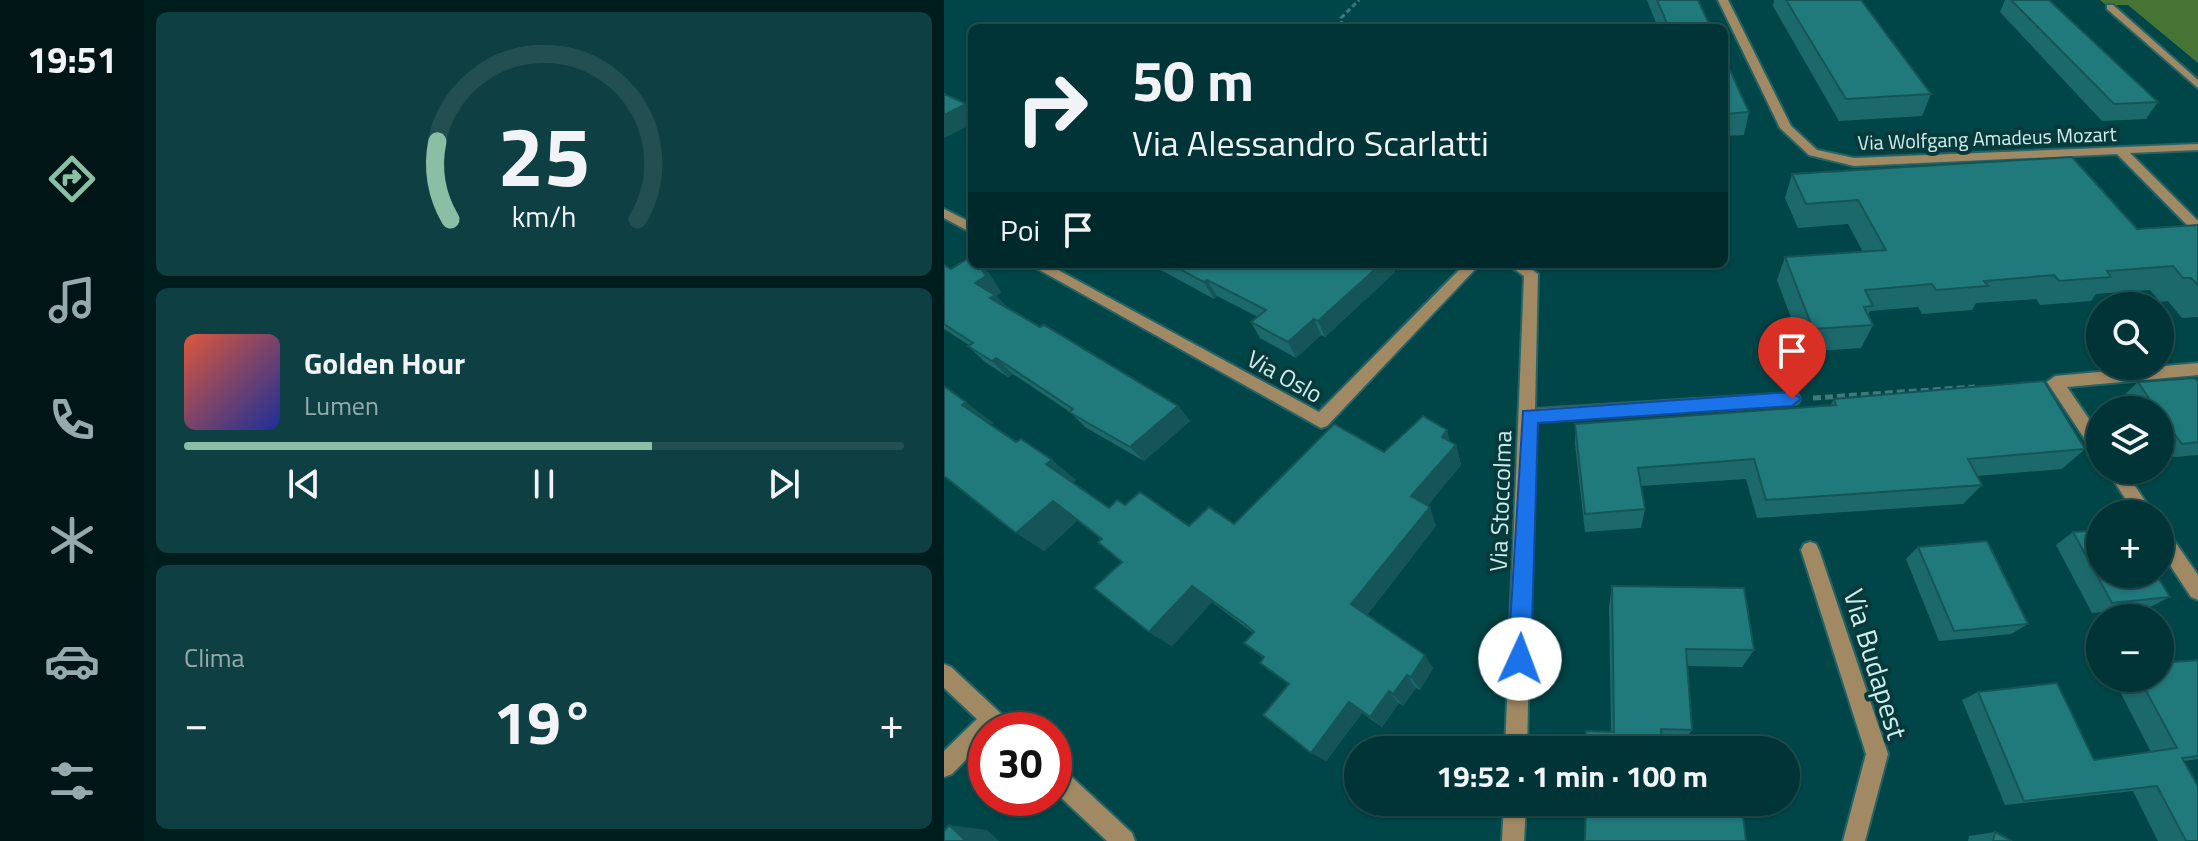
<!DOCTYPE html>
<html lang="it">
<meta charset="utf-8">
<style>
body{margin:0;font-family:"Titillium Web",sans-serif;background:#0e3f42;color:#f1f3f6;height:100vh;display:flex;flex-direction:column;font-size:30px;white-space:nowrap}
*{box-sizing:border-box;margin:0}
p{font-size:26px;color:#95aaad}
.icon{flex:none;width:44px;height:44px;fill:none;stroke:currentColor;stroke-width:2;stroke-linecap:round;stroke-linejoin:round}
.map{position:relative;flex:1;overflow:hidden}
.details{display:flex;flex-direction:column;gap:12px;padding:12px;background:#001d1e;width:800px}
.details>*{flex:none}
.hud{position:absolute;left:24px;top:24px;width:760px;height:244px;border-radius:12px;box-shadow:0 2px 6px #0004,0 0 0 2px #224f51;background:#003436;color:#f1f3f6;overflow:hidden}
.tools{position:absolute;left:1142px;top:292px;display:grid;gap:16px}
.tools a{display:grid;place-items:center;width:88px;height:88px;border-radius:50%;background:#003436;box-shadow:0 2px 6px #0004,0 0 0 2px #224f51;font-size:40px}
.speed{position:absolute;left:24px;top:712px;display:flex;gap:16px;font-size:40px;font-weight:700;text-align:center}
.speed>*{display:grid;place-content:center;width:104px;height:104px;border-radius:50%;background:#003436;box-shadow:0 2px 6px #0004,0 0 0 2px #224f51;line-height:1}
.speed .limit{border:12px solid #d22;background:#fff;color:#111}
.pin{position:absolute;display:grid;place-items:center;width:68px;height:68px;color:#fff;margin:-82px -34px;border-radius:50% 50% 50% 0;rotate:-45deg;box-shadow:0 0 8px #0007}
.pin .icon{rotate:45deg}
.me{position:absolute;width:88px;margin:-44px;rotate:2deg;stroke-linejoin:round;filter:drop-shadow(0 0 6px #0008)}
.turn{display:flex;align-items:center;gap:28px;height:168px;padding:0 32px;font-size:36px}
.turn .icon{width:104px;height:104px;stroke-width:2.5}
.turn b{display:block;font-size:56px;line-height:68px}
.then{display:flex;align-items:center;height:76px;padding:0 32px;background:#0003;gap:16px;font-size:30px}
.big{font-size:60px;font-weight:700;line-height:1.1}
.details .tile{flex:1;display:flex;flex-direction:column;justify-content:center;gap:12px;min-width:0;padding:0 28px;border-radius:12px;background:#0e3f42}
.details .dial{align-items:center;gap:0}
.dial svg{height:208px;overflow:visible;fill:none;stroke:#224f51;stroke-width:7;stroke-linecap:round;text-anchor:middle}
.dial text{fill:#f1f3f6;stroke:none}
.song{display:flex;align-items:center;gap:24px}
.cover{width:96px;height:96px;border-radius:12px;background:linear-gradient(135deg,hsl(10 70% 55%),hsl(230 70% 35%))}
.played{height:8px;border-radius:4px;background:linear-gradient(90deg,#8abfa5 65%,#224f51 65%)}
.keys{display:flex;justify-content:space-around;direction:ltr}
.heat{display:flex;justify-content:space-between;align-items:center;font-size:44px;direction:ltr}
.trip{position:absolute;left:400px;top:736px;width:456px;height:80px;border-radius:40px;background:#003436;box-shadow:0 2px 6px #0004,0 0 0 2px #224f51;font-weight:700;line-height:80px;text-align:center}
main{display:flex;flex:1;min-height:0}
.dock{display:flex;flex-direction:column;width:144px;justify-content:space-around;align-items:center;background:#001516;color:#95aaad}
.dock .icon{width:56px;height:56px}
.dock .active{color:#8abfa5}
.dock b{font-size:36px;color:#f1f3f6}
.map>svg:first-child{display:block}
.green{fill:#457434}
.lines{fill:none;stroke-linecap:round;stroke-linejoin:round}
.street-casing{stroke:#256466;stroke-width:4}
.path-far1{stroke:#3f797a;stroke-width:3;stroke-dasharray:5 3;stroke-linecap:butt}
.path{stroke:#3f797a;stroke-width:5;stroke-dasharray:8 4;stroke-linecap:butt}
.street{fill:#a18963;fill-rule:evenodd}
.wall{fill:#1c696b}
.shaded-wall{fill:#165557}
.building{fill:#207a7c;stroke:#165557;stroke-width:2}
.route{fill:#1a73e8;stroke:#114b97;stroke-width:2}
.labels{text-anchor:middle;dominant-baseline:central;stroke-width:8;stroke-linejoin:round;paint-order:stroke}
.far-street-label{font-size:20px;fill:#d0edee;stroke:#093a3b}
.street-label{font-size:24px;fill:#d0edee;stroke:#093a3b}
.near-street-label{font-size:28px;fill:#d0edee;stroke:#093a3b}
</style>
<main>
<nav class="dock">
<b>19:51</b>
<svg class="icon active" aria-label="directions" viewBox="0 0 24 24"><path d="M12 3l9 9-9 9-9-9zM9 14v-3h6M13 9l2 2-2 2"/></svg>
<svg class="icon" aria-label="music" viewBox="0 0 24 24"><path d="M9 18V5l10-2v13"/><circle cx="6" cy="18" r="3"/><circle cx="16" cy="16" r="3"/></svg>
<svg class="icon" aria-label="phone" viewBox="0 0 24 24"><path d="M5 4h4l2 5-3 2q2 4 5 5l2-3 5 2v4C11 20 4 13 5 4z"/></svg>
<svg class="icon" aria-label="climate" viewBox="0 0 24 24"><path d="M12 3v18M4 7l16 10M4 17L20 7"/></svg>
<svg class="icon" aria-label="car" viewBox="0 0 24 24"><path d="M5 17H2v-5l4-1 3-4h7l3 4 3 1v5h-3M9 17h6M6 11h13"/><circle cx="7" cy="17" r="2"/><circle cx="17" cy="17" r="2"/></svg>
<svg class="icon" aria-label="filters" viewBox="0 0 24 24"><path d="M4 7h16M4 17h16"/><circle cx="9" cy="7" r="2"/><circle cx="15" cy="17" r="2"/></svg>
</nav>
<section class="details">
<div class="tile dial"><svg viewBox="0 0 100 80">
<path d="M14 69A42 42 0 1 1 86 69"/>
<path d="M14 69A42 42 0 0 1 9 39" stroke="#8abfa5"/>
<text x="50" y="56" font-size="32" font-weight="700">25</text>
<text x="50" y="72" font-size="11">km/h</text>
</svg></div>
<div class="tile">
<div class="song"><i class="cover"></i><div><b>Golden Hour</b><p>Lumen</p></div></div>
<div class="played"></div>
<div class="keys"><svg class="icon" aria-label="previous" viewBox="0 0 24 24"><path d="M18 5L8 12l10 7zM5 5v14"/></svg><svg class="icon" aria-label="pause" viewBox="0 0 24 24"><path d="M8 5v14M16 5v14"/></svg><svg class="icon" aria-label="next" viewBox="0 0 24 24"><path d="M6 5l10 7-10 7zM19 5v14"/></svg></div>
</div>
<div class="tile"><p>Clima</p>
<div class="heat"><a>−</a><b class="big">19°</b><a>+</a></div>
</div>
</section>
<div class="map">
<svg width="1254" height="841" viewBox="0 0 1254 841">
<rect width="100%" height="100%" fill="#004648"/>
<path class="green" d="M1156,0h98v63l-70,-58h-22z"/>
<g class="lines">
<g class="street-casing">
<g id="street">
<path d="M774,0h10l63,126 26,24 37,8 344,-14v6l-68,3 68,68v11l-5,-1 -76,-77 -263,12 -45,-11 -29,-27z"/>
<path d="M1163,5h6l85,75v8l-91,-79z"/>
<path d="M0,209l28,14v10l-28,-15z"/>
<path d="M85,264h18l272,148 146,-148h15l-153,162 -6,2z"/>
<path d="M563,264h17l14,10 -3,135 257,-16 6,2 2,4 -2,4 -6,2 -258,17 -7,328h-22l19,-474z"/>
<path d="M1254,363v12l-131,12 33,48v20l-6,-2 -47,-71 8,-6z"/>
<path d="M1163,470h17l30,44h-19z"/>
<path d="M1216,527l6,2 32,46v25l-7,-3 -31,-47z"/>
<path d="M866,542l6,2 3,6 69,204 -23,87h-22l23,-87 -65,-204 3,-6z"/>
<path d="M0,664l7,3 60,56 4,7h-29v9l-34,35 -8,3v-26l33,-32 -33,-31z"/>
<path d="M110,765l8,3 70,65 3,8h-28l-53,-50z"/>
<path d="M560,802h22l-2,39h-22z"/>
</g>
</g>
<path class="path-far1" d="M398,26l-1,-8 18,-18"/>
<path class="path" d="M869,398l162,-11"/>
<use href="#street" class="street"/>
</g>
<g class="wall">
<path d="M703,0h51l13,28h-53z"/>
<path d="M830,0h87l70,94 -9,22 -83,5 -66,-115z"/>
<path d="M1061,0h44l109,102 -12,17 -44,2 -102,-109z"/>
<path d="M780,57l25,55 -5,23 -20,1z"/>
<path d="M848,174l345,55 61,-4v92l-16,1 -14,-17 -8,1 -10,-12 -54,4 -5,7 -51,4 -4,-6 -60,4 -4,7 -50,4 -4,-7 -48,4 -2,4 5,10 -12,23 -57,4 -27,-72 8,-23 78,-5 -15,-28 -50,4 -13,-30z"/>
<path d="M206,264h249l-5,4 1,4 -70,65 -4,-2 -25,23 -36,-20 -9,-16 7,-5 -41,-21 -3,3z"/>
<path d="M0,265l7,4 37,3 13,20 -5,4 11,11 171,99 12,15 -46,40 -59,-34 -15,-15 -57,-38 -5,3 -23,-15 -17,-16 1,-1 -25,-16z"/>
<path d="M1254,381v74l-36,3 -2,-4v-44h-31l-8,-12 17,-16z"/>
<path d="M0,386l49,37 -2,2 85,55 -3,3 36,25 16,-3 64,21 45,-2 150,-72 66,-10 6,3 5,20 -34,41 9,20 -69,89 66,53 -13,22 -4,-2 -13,18 -4,-3 -17,24 -20,-14 -36,48 -37,-77 -29,-21 3,-5 -19,-15 9,-10 -41,-31 -40,44 -23,-14 -27,-70 -20,-23 -24,-19 -34,31z"/>
<path d="M890,399l251,50 -23,20 -85,7 5,9 -19,19 -206,14 -11,-39 -105,7 4,23 -4,19 -56,4 -10,-88v-20l255,-18z"/>
<path d="M1129,532l97,65 -22,11 -56,5 -36,-68z"/>
<path d="M974,547l110,77 -17,10 -72,7 -33,-82z"/>
<path d="M668,586l142,64 -12,17 -55,-1 5,64 -9,12h-22l1,8h-77l1,-19 25,1 -2,-126z"/>
<path d="M1254,660v99l-14,2 14,80h-40l-25,-50 -128,14 -43,-105 16,-8 116,68 57,-8 -38,-74h47z"/>
<path d="M1051,832l17,9h-44l1,-5z"/>
</g>
<g class="shaded-wall">
<path d="M22,104l6,9v11l-28,14v-23z"/>
<path d="M34,264h3l7,8 13,20 -5,4 14,15 -4,3 -31,-31z"/>
<path d="M437,264h18l-5,4 1,4 -70,65 -7,-16z"/>
<path d="M263,280l10,16 -3,3 -10,-17z"/>
<path d="M370,319l7,16 -25,23 -8,-16z"/>
<path d="M52,358l17,16 -5,3 -16,-16z"/>
<path d="M22,402l27,21 -5,4 -26,-22z"/>
<path d="M234,406l12,15 -46,40 -14,-14z"/>
<path d="M503,430l5,19 4,-4 5,20 -42,51 -8,-20 31,-59z"/>
<path d="M108,460l24,20 -5,5 -25,-21z"/>
<path d="M109,501l25,19 -34,31 -28,-18z"/>
<path d="M486,507l6,19 -73,94 -12,-16z"/>
<path d="M248,586l20,16 -40,44 -23,-14z"/>
<path d="M481,655l8,13 -13,22 -9,-13z"/>
<path d="M463,675l9,13 -13,18 -10,-12z"/>
<path d="M445,691l10,12 -17,24 -12,-10z"/>
<path d="M405,702l13,11 -36,48 -15,-8z"/>
<path d="M5,825l38,5 12,11h-33z"/>
</g>
<g class="building">
<path d="M713,0h41l13,28h-42z"/>
<path d="M842,0h75l70,94 -85,5z"/>
<path d="M1067,0h38l109,102 -44,2z"/>
<path d="M780,57l25,55 -25,2z"/>
<path d="M0,94l22,10 -22,11z"/>
<path d="M1128,157l65,72 61,-4v60l-7,-7h-8l-10,-12 -66,5 4,6 -52,4 -5,-6 -70,6 4,5 -52,4 -4,-6 -67,6 8,16 -9,1 9,18 -60,4 -28,-72 101,-7 -28,-50 -52,4 -14,-30z"/>
<path d="M28,256v8h6l8,12 -11,7 20,12 -5,3 50,29 4,-2 134,81 -48,41 -61,-35 4,-3 -77,-51 -4,3 -24,-15 5,-3 -29,-19v-59l7,4z"/>
<path d="M226,264h211l-63,57 -4,-2 -26,23 -37,-20 15,-12 -59,-30 -3,2z"/>
<path d="M1251,378l3,3v61l-16,2 -22,-30v-4h-3l-19,-28z"/>
<path d="M1100,381l41,68 -117,10 14,26 -216,15 -12,-41 -116,9 7,41 -60,5 -10,-90 261,-19 -2,-6z"/>
<path d="M0,386l22,16 -4,3 54,37 5,-3 31,21 -6,4 63,44 8,-8 8,5 15,-13 49,34 20,-19 25,17 100,-100 50,28 39,-36 24,14 -5,7 14,8 -45,51 19,11 -79,97 74,51 -14,22 -4,-2 -14,19 -4,-3 -19,26 -21,-15 -38,51 -48,-38 26,-31 -29,-21 4,-6 -20,-14 10,-11 -9,-8 -53,-38 -43,46 -55,-44 28,-26 -24,-20 4,-3 -49,-38 -37,32 -72,-57z"/>
<path d="M1156,530v44h56l14,23 -58,6 -39,-71z"/>
<path d="M1043,541l41,83 -74,7 -36,-84z"/>
<path d="M668,586l132,2 10,62 -68,-1 6,81 -31,-1 1,21h-76v-19l28,1z"/>
<path d="M1254,660v96l-16,2 16,28v55h-12l-29,-55 -133,15 -46,-109 79,-9 37,77 83,-12 -38,-70h21v-15z"/>
<path d="M642,802h79v12l78,2 3,25h-161z"/>
<path d="M5,825l17,16h-22v-10z"/>
<path d="M1051,832l17,9h-19z"/>
</g>
<path class="route" d="M848,392l9,7 -9,7 -254,17 -7,236 -3,8 -8,3 -8,-3 -4,-8 15,-248z"/>
<g class="labels">
<g class="far-street-label">
<text transform="translate(1043 138) rotate(-2)">Via Wolfgang Amadeus Mozart</text>
</g>
<g class="street-label">
<text transform="translate(341 376) rotate(29)">Via Oslo</text>
<text transform="translate(556 501) rotate(-88)">Via Stoccolma</text>
</g>
<g class="near-street-label">
<text transform="translate(932 664) rotate(73)">Via Budapest</text>
</g>
</g>
</svg>
<div class="tools">
<a><svg class="icon" aria-label="search" viewBox="0 0 24 24"><circle cx="10" cy="10" r="6"/><path d="M15 15l6 6"/></svg></a>
<a><svg class="icon" aria-label="layers" viewBox="0 0 24 24"><path d="M12 4l9 5-9 5-9-5zM3 14l9 5 9-5"/></svg></a>
<a>+</a>
<a>−</a>
</div>
<div class="speed"><div class="limit">30</div></div>
<div class="pin" style="left:848px;top:399px;background:#d93025"><svg class="icon" aria-label="arrive" viewBox="0 0 24 24"><path d="M6 21V4h12l-3 4 3 4H6"/></svg></div>
<svg class="me" style="left:576px;top:659px" viewBox="-20 -20 40 40"><circle r="19" fill="#fff"/><path d="M0-13L10 11 0 6-10 11z" fill="#1a73e8"/></svg>
<div class="trip">19:52 · 1 min · 100 m</div>
<div class="hud">
<div class="turn"><svg class="icon" aria-label="right" viewBox="0 0 24 24"><path d="M7 20v-9h11M14 6l5 5-5 5"/></svg><div><b>50 m</b>Via Alessandro Scarlatti</div></div>
<div class="then">Poi<svg class="icon" aria-label="arrive" viewBox="0 0 24 24"><path d="M6 21V4h12l-3 4 3 4H6"/></svg></div>
</div>
</div>
</main>
